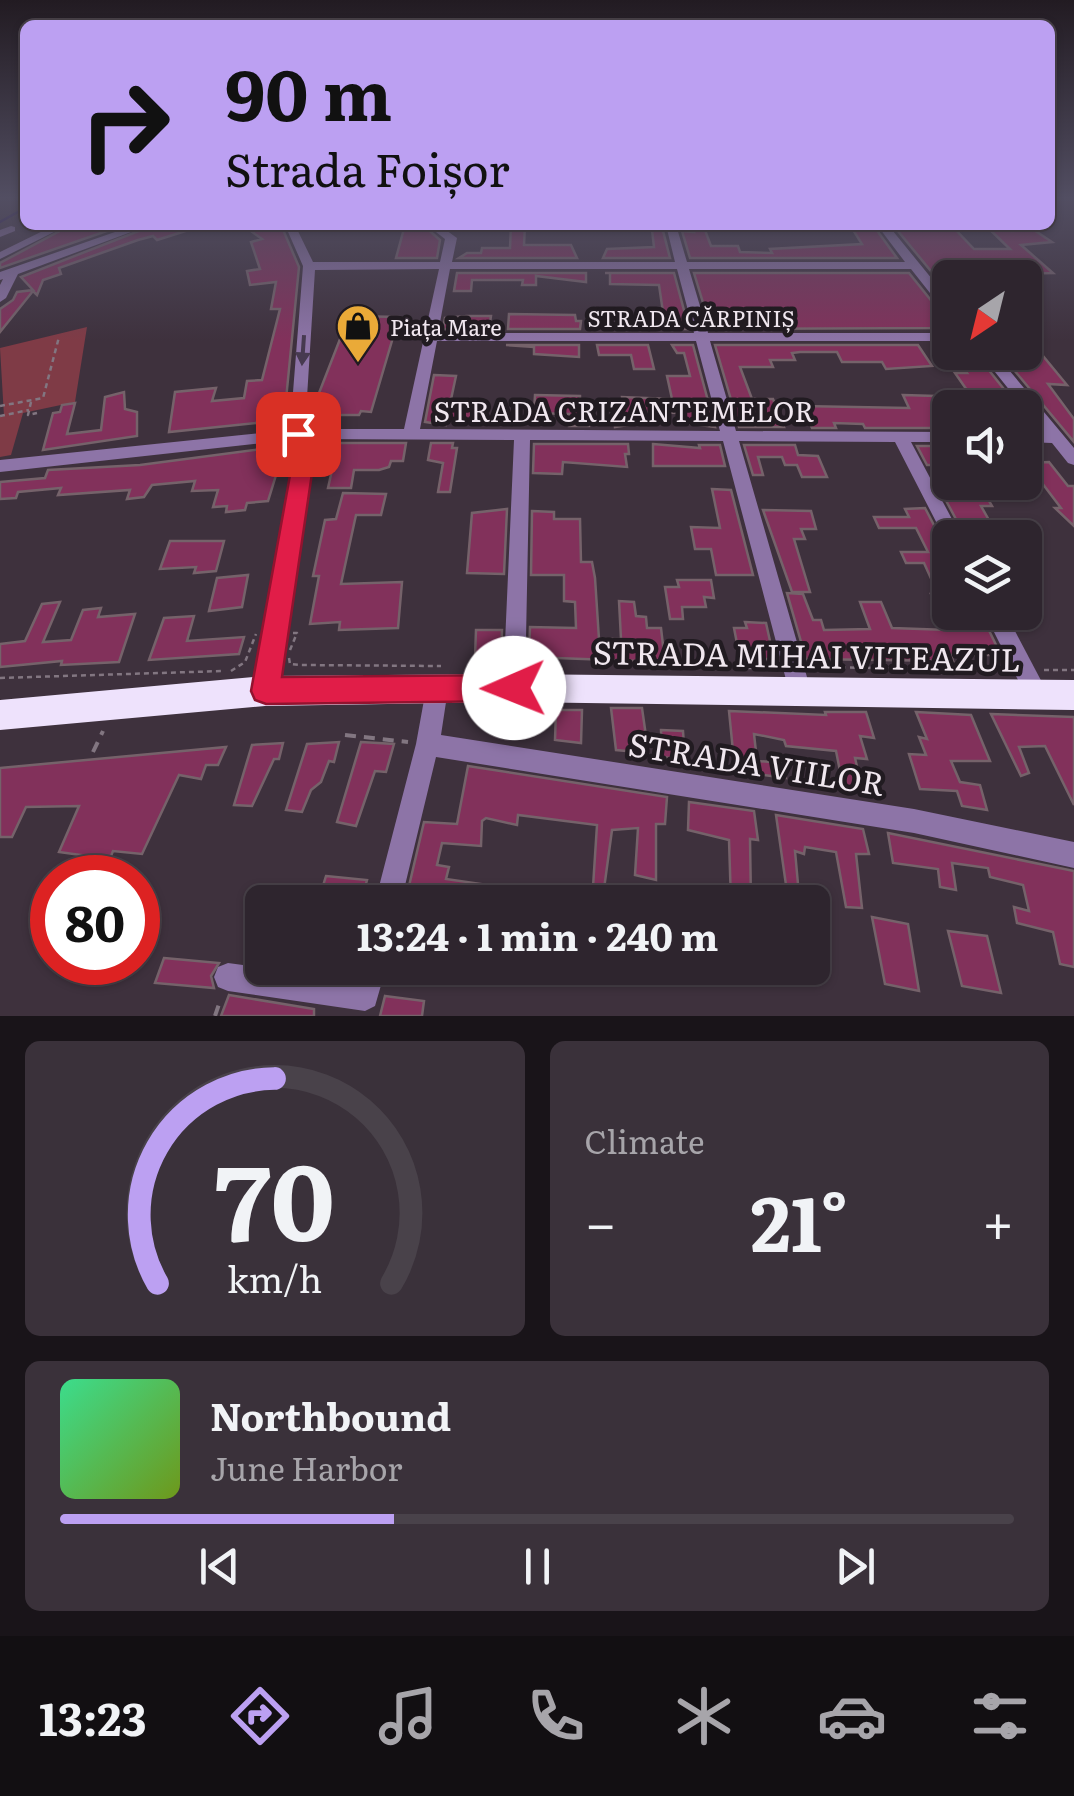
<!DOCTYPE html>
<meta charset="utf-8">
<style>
body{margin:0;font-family:Literata,serif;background:#3a313a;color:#f1f3f6;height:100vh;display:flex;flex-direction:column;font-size:38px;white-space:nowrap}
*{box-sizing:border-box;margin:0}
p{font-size:32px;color:#a7a5aa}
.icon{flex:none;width:55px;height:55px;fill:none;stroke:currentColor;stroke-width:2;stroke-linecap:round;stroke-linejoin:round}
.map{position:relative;height:1016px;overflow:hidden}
.side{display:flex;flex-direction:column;gap:25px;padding:25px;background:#191419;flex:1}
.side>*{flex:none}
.top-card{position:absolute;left:20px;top:20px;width:1035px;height:210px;border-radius:15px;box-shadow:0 2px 8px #0004,0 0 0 2px #49424a;background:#bca0f2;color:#111;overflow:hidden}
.needle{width:65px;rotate:215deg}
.tools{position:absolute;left:932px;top:260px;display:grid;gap:20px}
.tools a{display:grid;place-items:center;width:110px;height:110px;border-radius:15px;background:#2e252e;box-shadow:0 2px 8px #0004,0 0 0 2px #49424a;font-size:50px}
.speed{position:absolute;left:30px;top:855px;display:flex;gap:20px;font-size:50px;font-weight:700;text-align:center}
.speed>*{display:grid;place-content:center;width:130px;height:130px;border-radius:50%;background:#2e252e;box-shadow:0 2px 8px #0004,0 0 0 2px #49424a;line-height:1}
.speed .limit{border:15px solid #d22;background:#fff;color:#111}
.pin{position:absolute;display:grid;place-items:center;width:85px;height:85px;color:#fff;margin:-42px;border-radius:20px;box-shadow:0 5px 15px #0006}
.me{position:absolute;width:110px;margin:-55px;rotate:269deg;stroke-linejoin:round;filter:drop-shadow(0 0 8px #0008)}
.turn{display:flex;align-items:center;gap:35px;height:210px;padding:0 40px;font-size:45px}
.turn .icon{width:130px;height:130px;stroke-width:2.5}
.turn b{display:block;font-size:70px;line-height:85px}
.big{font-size:75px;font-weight:700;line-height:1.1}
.side .tile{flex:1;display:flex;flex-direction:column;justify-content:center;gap:15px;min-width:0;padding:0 35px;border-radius:15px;background:#3a313a}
.side .dial{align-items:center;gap:0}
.dial svg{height:260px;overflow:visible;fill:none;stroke:#49424a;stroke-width:7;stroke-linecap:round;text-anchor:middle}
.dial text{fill:#f1f3f6;stroke:none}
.song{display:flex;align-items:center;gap:30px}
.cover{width:120px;height:120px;border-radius:15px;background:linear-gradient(135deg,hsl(150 70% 55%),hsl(80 70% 35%))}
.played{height:10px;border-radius:5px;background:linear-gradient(90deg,#bca0f2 35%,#49424a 35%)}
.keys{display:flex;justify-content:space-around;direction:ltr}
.heat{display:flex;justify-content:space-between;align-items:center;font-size:55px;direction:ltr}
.side .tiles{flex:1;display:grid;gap:25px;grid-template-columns:1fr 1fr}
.tile:last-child{grid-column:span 2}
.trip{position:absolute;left:245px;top:885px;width:585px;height:100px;border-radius:15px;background:#2e252e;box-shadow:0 2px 8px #0004,0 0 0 2px #49424a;font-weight:700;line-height:100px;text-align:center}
.tab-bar{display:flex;height:160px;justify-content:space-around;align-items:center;background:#120f12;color:#a7a5aa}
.tab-bar .icon{width:70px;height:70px}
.tab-bar .current{color:#bca0f2}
.tab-bar b{font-size:45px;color:#f1f3f6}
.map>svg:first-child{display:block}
.green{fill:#7f3b46}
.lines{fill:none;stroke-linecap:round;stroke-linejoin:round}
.stream{stroke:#1f0b55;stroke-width:2.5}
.building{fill:#82315b;stroke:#75626a;stroke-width:2.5}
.path-far1{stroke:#827681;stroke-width:2.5;stroke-dasharray:5 4;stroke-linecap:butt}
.path{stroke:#827681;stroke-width:4;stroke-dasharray:11 8;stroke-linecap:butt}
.minor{fill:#8d74a7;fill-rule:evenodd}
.highway{fill:#eee2fc;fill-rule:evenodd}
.oneway{fill:#473a50}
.route{fill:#e11d48;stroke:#92132f;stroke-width:2.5}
.labels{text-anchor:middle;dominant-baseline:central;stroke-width:9;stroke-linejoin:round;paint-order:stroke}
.far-street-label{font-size:22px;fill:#f0e7ef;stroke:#211b21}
.far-poi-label{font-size:22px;fill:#f0e7ef;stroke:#211b21;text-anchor:start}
.street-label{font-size:28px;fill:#f0e7ef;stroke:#211b21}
.near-street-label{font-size:32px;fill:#f0e7ef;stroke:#211b21}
</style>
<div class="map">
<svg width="1074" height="1016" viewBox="0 0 1074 1016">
<rect width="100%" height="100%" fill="#3e313d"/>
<path class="green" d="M87,327l-12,75 -52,11 -12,42 -11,2v-40l4,-1 -4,-68z"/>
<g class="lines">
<path class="stream" d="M0,222l25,-14"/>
</g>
<g class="building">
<path d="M71,225h53l-124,43v-5z"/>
<path d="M154,225l41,3 -38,12 -4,-4 -15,4 -79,28 2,6 -18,6 -6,15 -4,-4 -33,41v-23l13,-9 4,-8 16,-2 -12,-13z"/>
<path d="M270,225h11l18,42 -15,153 -115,12 6,-40 41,-4 -4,13 32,-3 3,-17 15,-1 18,-71h-9l5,-27 -26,3 -3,-14 13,-2 -9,-27 11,-3 -11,-8z"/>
<path d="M405,225h18l17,15 -3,18h-41z"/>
<path d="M511,225h14l-1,20h47l6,13h-118l8,-5h14l1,-5h28z"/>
<path d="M691,225h12l8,21h27l2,6 32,1 -2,-4 92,-5 -12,-19h23l24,33h-207l-8,-27 12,1z"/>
<path d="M893,225h58l23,24h36l-25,-24h20l6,6 23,-1 18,12 -31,3 32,28 -98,2 2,2h-7v10h-6z"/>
<path d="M652,230l11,1 7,27h-67l4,-9 47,-2z"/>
<path d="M457,273h129v9l-50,-6v9h-14l1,-5h-51l-1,11h-17z"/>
<path d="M605,273h69l15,56h-62l-1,-10h38l-5,-34 -49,-1v-11z"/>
<path d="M694,273h215l33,41 8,3v11l-239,1z"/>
<path d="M509,314l66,1 1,6h5l-1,8h-72z"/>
<path d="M349,316l50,1 -28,95 -10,-1 -2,4h-40l1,-4h-8z"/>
<path d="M467,316h24l-2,13h-46l2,-11z"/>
<path d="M506,345h73v12l-45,-3v-7z"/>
<path d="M597,345h51l6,24h-20l-3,-14h-32z"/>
<path d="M672,345h21l22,82 -30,-4 -3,-10 -48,-1 1,12 -20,3 -2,-24 9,-1 1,7 -1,-12 50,2 -5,-23h23l-6,-23h-7z"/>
<path d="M715,345h203l14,21 -46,3 -4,-7h-40l-5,-10h-37l-8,1 3,7h-25l3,7h-33l12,32h21l11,28h-45z"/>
<path d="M976,352v2l43,54 -43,-5 -21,-30h12l-15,-20z"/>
<path d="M999,352l44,4 24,29 -19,-1 26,35v23z"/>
<path d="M434,375l22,1 -6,28h27l-3,18 -27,-1 -1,4 -21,-3z"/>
<path d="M124,392l1,17 12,3v24l-94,14 10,-37 7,-1 2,-7 13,-2 -8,31 34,-4 4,-33z"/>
<path d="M535,395l45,1v7h9v23h-20v-12l-35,-1z"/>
<path d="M903,395l67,2 7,11h-27v20h-85l-2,-4 -29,-1 2,5h-24l-10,-22 107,2z"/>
<path d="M338,443h68l-3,18h-12l-2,6 -10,3h-25l-3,18h-23z"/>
<path d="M431,443h22l-1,5h5l-7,44h-12l5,-29 -15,-3z"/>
<path d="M534,444h94l1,10h-4l2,13 -64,-5 -1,12 -29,-1z"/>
<path d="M653,444l47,4 -1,-3h21l5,21h-72z"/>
<path d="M744,445h51l3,10 20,1 9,21h-25l-5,-12h-12l-3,-8h-24l5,18h-10z"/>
<path d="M285,446l-17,55 -21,2 -2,7 -19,2 1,-6 -14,1 5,-17 -26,1 3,-10 -43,4 -8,12 -17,2 3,-9 -72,5 3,-7 -43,4 -2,6 -16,1v-17l45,-4 3,-8 92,-5z"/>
<path d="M917,446h33v19h-23z"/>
<path d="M1049,462l19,24h6v40l-19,-18h6l-22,-29h-14v-16z"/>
<path d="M712,489l19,1 22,85h-37l-5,-26h-16l-4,-22 29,1z"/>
<path d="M343,493l43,1 -5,21h-25l-15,69 61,-2 -4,46 -59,2 1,-8 -30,2 9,-48h-6l12,-56 11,-1z"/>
<path d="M942,493l43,1 7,12h-11l18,32h-33z"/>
<path d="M925,508l25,48v56h30l18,37h-13l3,6h-37l2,6 -147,-2 -19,-66 16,1 10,26h8l3,10 46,-1 -10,-27h21l11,26 56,2 -17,-36h7l-14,-31h-18l-5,-11h27l-12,-24h-37l-5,-11h35l-4,-8z"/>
<path d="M507,509l-3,65 -37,-1 5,-60z"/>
<path d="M763,510l48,1 5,18h-15l4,10h-11l16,53h-18z"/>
<path d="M532,511l22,1v7h26l1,43h11l3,16 4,61h22l-2,-38 15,1 2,14 10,1 1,11h14l4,34 -136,-5 1,-30 46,1 -1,-26 -11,-1v-26h-33z"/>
<path d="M170,541h54l-8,30 -22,2 2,-6 -36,2z"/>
<path d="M248,575l-6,32 -33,4 8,-33z"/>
<path d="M677,580h34l3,18 -10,-1 2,10h-24l1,12h-13l-5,-32h14z"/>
<path d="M60,602l-17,40 28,-2 12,-30 18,-2 -3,9 37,-3 -16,48 -58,3 1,-4 -62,6v-23l25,-3 17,-37z"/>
<path d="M194,616l-7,25 57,-4 -5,17 -90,6 15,-42z"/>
<path d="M745,622l21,1 8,36h-34l-6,-31h13z"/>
<path d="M476,630h26l-1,28h-26z"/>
<path d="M611,708h31l4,28 -9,-1v17l-21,-2z"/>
<path d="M556,710h26l-1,33 -26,-3z"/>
<path d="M729,711l97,4 -1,-3h41l8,26 -14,-2 7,23 -12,-1 7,30 -19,-2 -7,-35 -50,-5 -2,-6 -30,-6 3,27 27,2 2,15 -51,-7z"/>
<path d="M916,712l55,3 19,46h-39l9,21 20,3 7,25 -25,-4 -5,-15 -37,-2 -11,-35 17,1 -7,-18 8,2z"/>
<path d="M991,714l83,3v88l-29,-59 -26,1 10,26 -8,3z"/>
<path d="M661,730l22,1 2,29 -23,-3z"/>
<path d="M339,742l-5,20 -5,-1 -8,21 -10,8 -9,22 -16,-2 21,-66z"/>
<path d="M361,742l33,2 -8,28 -11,-1 -19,55 -19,-4z"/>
<path d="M283,743l-4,16h-5l-22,47 -18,-1 18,-60z"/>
<path d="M226,747l-8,18h-12l-5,14 -22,-4 -37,79 -29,-3 -2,5h-23l-29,-4 20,-46 -53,1 -14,30h-12v-69z"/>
<path d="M468,766l199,31 -2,27h-9v56l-21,-5 3,-47 -26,2 -8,59 -11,-2 4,-62 -79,-10 -1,10 -31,-7 -4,3 -1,25 -39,-3 -5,22 12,2 -3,12 42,6 -3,17h-44l3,-10 -35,-6 15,-64 33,2z"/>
<path d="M689,802l65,9 4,29 -8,-1 1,63h-20l-2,-62 -41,-10z"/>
<path d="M776,815l87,14 6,25h-13l6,54 -16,-1 -10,-55 -31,-5 -1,7 -9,-3 4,44 -12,-3z"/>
<path d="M888,833l186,38v96l-14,-3 -7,-32 -36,-9 -3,-16 15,4 -6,-26 -33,-8 -2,-9 -36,-5 4,27 -16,-3 -2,-18 -45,-6z"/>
<path d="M326,876l41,4 -6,22h-43z"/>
<path d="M872,917l36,7 11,67 -34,-7z"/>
<path d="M948,931l39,5 14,57 -39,-7z"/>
<path d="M164,958l55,5 -8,13 3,12 -59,-5z"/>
<path d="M229,995l85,14v7h-93z"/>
<path d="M385,996l39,5 -2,15h-42z"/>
</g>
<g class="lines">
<g class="path-far1">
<path d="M31,402l-3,13 9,-2"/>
<path d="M0,406l43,-8 16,-61"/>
<path d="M0,416l29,-6"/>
<path d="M290,650l7,-17h-4"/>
<path d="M289,658l1,6 10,1 141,1"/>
<path d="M814,667l192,3"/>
<path d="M739,668h37"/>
<path d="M1044,670h30"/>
<path d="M231,671l14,-9 11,-28"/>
<path d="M0,678l223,-7"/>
</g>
<g class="path">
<path d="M345,735l63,7"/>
<path d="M93,752l10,-21"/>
<path d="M215,1016l6,-18"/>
</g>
<g class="minor">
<path d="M55,225h13l-68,34v-7z"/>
<path d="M135,225h15l-132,49 -12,24 -6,4v-17l3,-6 -3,1v-8z"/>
<path d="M285,225h10l18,37h127l5,-23 -18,-14h12l18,13 -5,24h223l-9,-37h10l11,37h218l-28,-37h11l62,76v12l-5,-1 -34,-43h-222l19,64h242v8h-240l26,90 214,1v10h-39l51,96h-12v6l-3,-1 -52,-101 -156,-1 72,250 -3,7 -8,3 -8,-3 -3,-7 -66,-250 -193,-1 -5,248 -3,7 -8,3 -8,-3 -3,-7 11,-248 -207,-1 5,14 -36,238 -3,7 -8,3 -8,-3 -3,-7 42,-238 -5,-13 -291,32v-12l290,-30 13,-164zM439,269l-35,160h-99l10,-159zM450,269h227l17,64h-256zM437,341h259l24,90 -300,-2z"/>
<path d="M11,226l4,1v4l-15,6v-7z"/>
<path d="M979,352h15l80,96v17l-6,-2 -16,-20 -27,-1v-10h18z"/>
<path d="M984,612h21l40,76 3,7 -3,7 -8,3 -8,-3z"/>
<path d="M437,679l8,3 3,7 -7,46 473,74 160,33v26l-160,-35 -478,-76 -35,145h-26l41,-158 10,-55 3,-7z"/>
<path d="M228,963l127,17 3,-12h28l-11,38 -10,5 -137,-20 -10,-4 -4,-10 4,-10z"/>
</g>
<path class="highway" d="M514,674l560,6v30l-560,-8 -249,4 -265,24v-30l265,-24z"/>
</g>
<defs><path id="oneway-solid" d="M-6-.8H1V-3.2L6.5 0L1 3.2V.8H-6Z" transform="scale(2.5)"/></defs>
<use class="oneway" href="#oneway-solid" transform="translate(303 350) rotate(94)"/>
<linearGradient id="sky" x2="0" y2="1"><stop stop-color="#221b22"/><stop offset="0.58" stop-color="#524e62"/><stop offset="1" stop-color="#524e62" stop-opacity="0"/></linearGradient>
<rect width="1074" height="341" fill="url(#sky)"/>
<path class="route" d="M298,427l7,2 10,24 -33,224 232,-2 10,3 4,10 -4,9 -10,4 -248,3 -11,-4 -4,-9 43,-238 -7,-19z"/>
<defs>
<g id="shop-pin" transform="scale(2.25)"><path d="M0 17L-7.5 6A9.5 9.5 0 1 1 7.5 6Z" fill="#eaaa38" stroke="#211b21"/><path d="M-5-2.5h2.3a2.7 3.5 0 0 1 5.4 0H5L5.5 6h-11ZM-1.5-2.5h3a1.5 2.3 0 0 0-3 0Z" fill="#111"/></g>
</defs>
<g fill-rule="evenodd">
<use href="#shop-pin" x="358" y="326"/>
</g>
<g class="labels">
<g class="far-street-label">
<text x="691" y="317">STRADA CĂRPINIȘ</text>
</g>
<g class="far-poi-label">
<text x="390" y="326">Piața Mare</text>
</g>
<g class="street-label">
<text x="624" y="410">STRADA CRIZANTEMELOR</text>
</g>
<g class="near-street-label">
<text transform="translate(807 654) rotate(1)">STRADA MIHAI VITEAZUL</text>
<text transform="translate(757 762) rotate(9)">STRADA VIILOR</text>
</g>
</g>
</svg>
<div class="tools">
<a><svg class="needle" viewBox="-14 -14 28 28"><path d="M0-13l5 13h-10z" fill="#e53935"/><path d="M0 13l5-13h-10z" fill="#a7a5aa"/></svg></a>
<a><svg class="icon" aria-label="sound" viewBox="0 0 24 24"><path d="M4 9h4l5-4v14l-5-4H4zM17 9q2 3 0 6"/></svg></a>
<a><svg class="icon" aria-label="layers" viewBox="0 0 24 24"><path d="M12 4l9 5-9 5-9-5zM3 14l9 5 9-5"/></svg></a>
</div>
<div class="speed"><div class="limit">80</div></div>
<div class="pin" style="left:298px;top:434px;background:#d93025"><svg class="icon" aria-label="arrive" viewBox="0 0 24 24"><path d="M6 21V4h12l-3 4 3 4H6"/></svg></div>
<svg class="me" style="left:514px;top:688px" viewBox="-20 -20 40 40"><circle r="19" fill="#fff"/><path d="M0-13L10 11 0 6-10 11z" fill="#e11d48"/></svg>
<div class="trip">13:24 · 1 min · 240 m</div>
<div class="top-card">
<div class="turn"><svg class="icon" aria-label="right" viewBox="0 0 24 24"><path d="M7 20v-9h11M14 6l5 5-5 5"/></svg><div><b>90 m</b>Strada Foișor</div></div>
</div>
</div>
<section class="side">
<div class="tiles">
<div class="tile dial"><svg viewBox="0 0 100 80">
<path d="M14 69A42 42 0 1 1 86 69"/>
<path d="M14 69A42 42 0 0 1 50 6" stroke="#bca0f2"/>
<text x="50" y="56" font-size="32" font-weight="700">70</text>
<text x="50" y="72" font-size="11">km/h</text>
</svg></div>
<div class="tile"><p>Climate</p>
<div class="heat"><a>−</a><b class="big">21°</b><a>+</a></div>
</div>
<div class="tile">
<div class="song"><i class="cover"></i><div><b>Northbound</b><p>June Harbor</p></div></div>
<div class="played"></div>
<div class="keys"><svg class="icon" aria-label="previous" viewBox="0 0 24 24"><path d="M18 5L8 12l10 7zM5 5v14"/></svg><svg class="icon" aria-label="pause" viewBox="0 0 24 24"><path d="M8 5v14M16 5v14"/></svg><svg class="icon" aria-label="next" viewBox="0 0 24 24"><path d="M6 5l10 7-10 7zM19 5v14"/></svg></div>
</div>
</div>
</section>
<nav class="tab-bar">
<b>13:23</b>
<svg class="icon current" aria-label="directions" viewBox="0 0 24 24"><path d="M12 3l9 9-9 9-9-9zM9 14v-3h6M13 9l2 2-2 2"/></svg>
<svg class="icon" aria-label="music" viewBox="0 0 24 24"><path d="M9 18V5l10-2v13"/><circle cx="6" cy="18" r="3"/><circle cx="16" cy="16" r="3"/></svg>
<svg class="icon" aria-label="phone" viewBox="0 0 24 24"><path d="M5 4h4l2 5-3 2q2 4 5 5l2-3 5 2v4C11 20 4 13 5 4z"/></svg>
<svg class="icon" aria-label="climate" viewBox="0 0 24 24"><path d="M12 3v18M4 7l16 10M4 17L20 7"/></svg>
<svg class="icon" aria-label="car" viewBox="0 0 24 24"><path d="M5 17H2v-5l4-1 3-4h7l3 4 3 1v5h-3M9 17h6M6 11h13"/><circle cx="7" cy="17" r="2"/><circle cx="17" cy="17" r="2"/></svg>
<svg class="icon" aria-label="filters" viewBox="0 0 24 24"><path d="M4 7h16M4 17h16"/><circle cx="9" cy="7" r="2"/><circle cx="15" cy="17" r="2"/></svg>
</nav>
